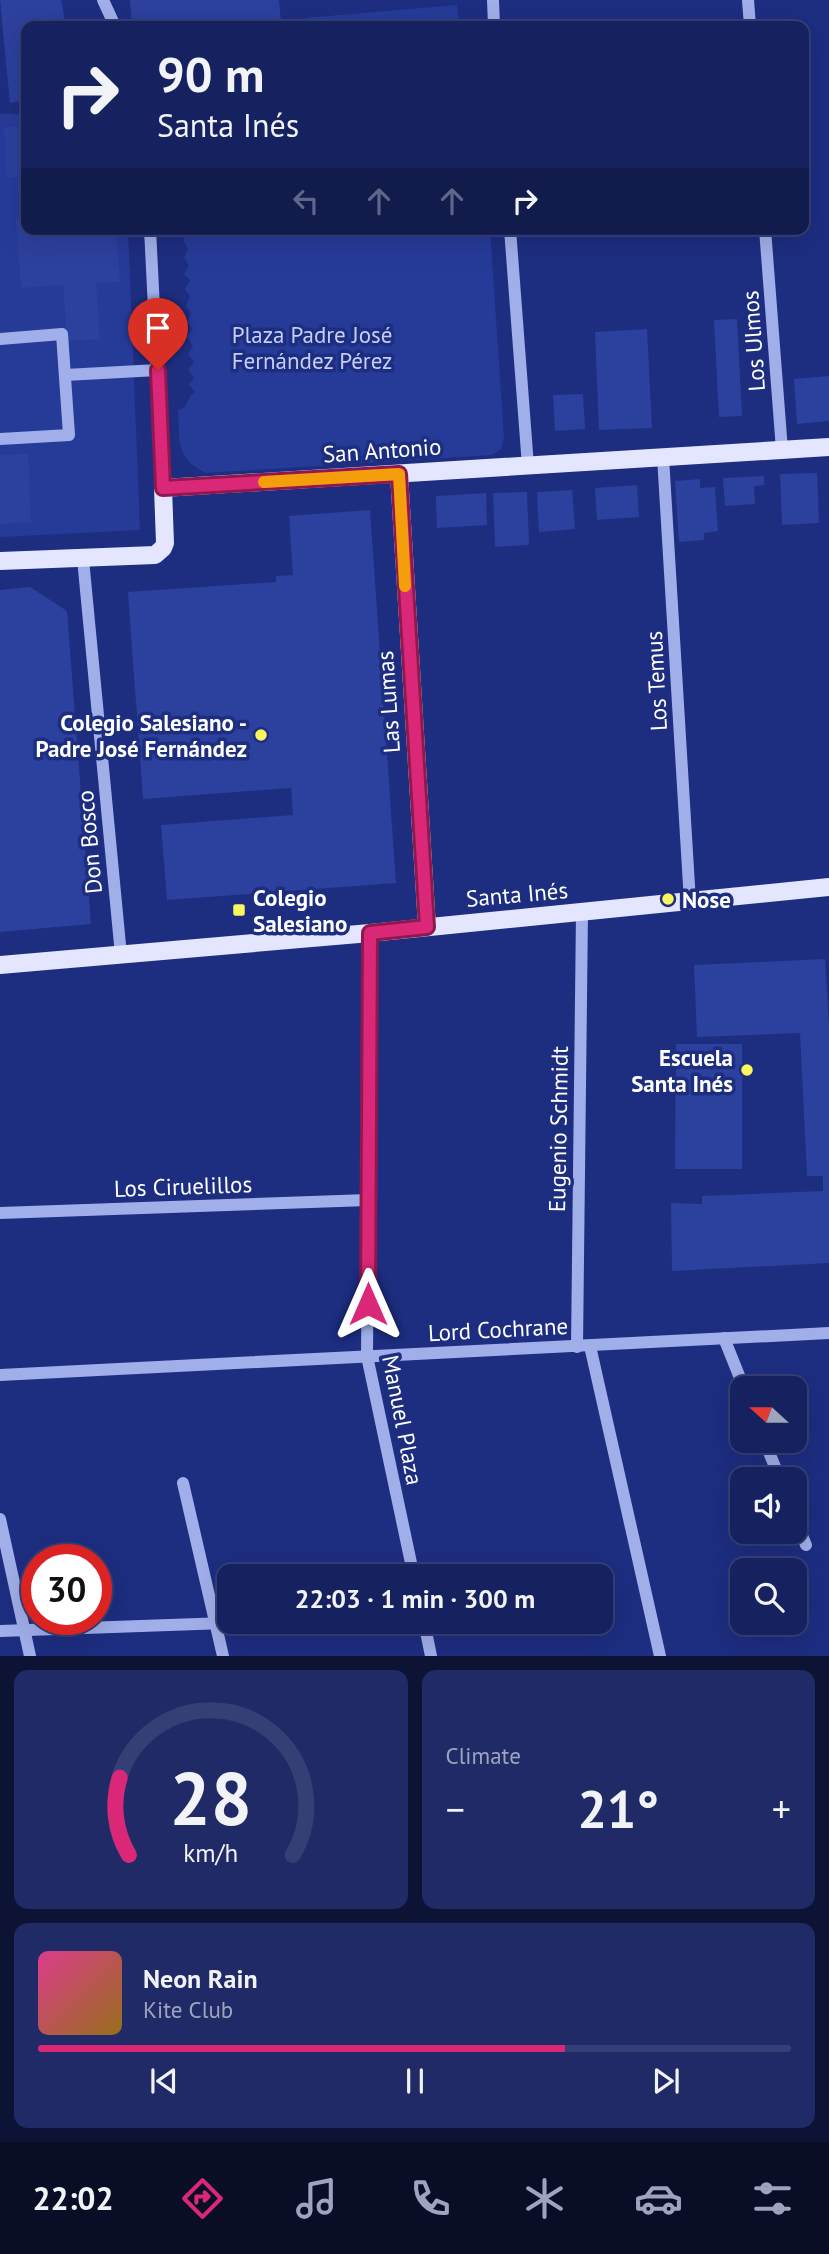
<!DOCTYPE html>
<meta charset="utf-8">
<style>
body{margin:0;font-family:"PT Sans",sans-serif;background:#1f2a66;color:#f1f3f6;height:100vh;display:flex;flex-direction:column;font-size:26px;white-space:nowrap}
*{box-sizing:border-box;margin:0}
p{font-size:23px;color:#9ea4bd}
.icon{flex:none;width:38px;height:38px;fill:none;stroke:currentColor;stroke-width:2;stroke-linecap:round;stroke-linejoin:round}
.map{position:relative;height:1656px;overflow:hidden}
.side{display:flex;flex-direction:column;gap:14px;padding:14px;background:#0c1335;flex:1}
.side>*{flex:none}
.banner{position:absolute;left:21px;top:21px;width:788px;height:214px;border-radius:14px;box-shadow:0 7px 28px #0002,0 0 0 2px #353f75;background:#162260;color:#f1f3f6;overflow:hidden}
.needle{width:46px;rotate:291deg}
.buttons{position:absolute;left:730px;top:1376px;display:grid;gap:14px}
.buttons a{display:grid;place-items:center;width:77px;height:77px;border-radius:14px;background:#162260;box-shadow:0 7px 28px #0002,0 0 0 2px #353f75;font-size:35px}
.speed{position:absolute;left:21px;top:1544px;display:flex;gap:14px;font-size:35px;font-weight:700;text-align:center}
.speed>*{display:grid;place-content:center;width:91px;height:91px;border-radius:50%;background:#162260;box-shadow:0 7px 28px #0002,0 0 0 2px #353f75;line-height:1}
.speed .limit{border:10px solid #d22;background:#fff;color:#111}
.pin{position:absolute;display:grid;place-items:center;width:60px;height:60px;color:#fff;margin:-72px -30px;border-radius:50% 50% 50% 0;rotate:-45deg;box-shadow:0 0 7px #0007}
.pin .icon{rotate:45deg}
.me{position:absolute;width:77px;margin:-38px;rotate:0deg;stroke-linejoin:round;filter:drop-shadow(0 0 5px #0008)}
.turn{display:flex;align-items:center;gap:24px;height:147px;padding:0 21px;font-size:32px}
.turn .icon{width:91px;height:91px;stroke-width:2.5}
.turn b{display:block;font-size:49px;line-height:60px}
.lanes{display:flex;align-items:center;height:66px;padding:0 21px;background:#0003;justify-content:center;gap:35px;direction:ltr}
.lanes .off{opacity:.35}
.big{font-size:52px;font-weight:700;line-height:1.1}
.side .tile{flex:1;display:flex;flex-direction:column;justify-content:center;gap:10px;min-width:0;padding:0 24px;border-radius:14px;background:#1f2a66}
.side .dial{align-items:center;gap:0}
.dial svg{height:182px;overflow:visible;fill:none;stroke:#353f75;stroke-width:7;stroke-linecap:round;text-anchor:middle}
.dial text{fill:#f1f3f6;stroke:none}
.song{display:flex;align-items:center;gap:21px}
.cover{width:84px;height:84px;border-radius:10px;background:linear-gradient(135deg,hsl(330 70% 55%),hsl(40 70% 35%))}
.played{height:7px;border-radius:4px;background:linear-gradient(90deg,#db2777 70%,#353f75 70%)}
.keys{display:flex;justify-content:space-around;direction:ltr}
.heat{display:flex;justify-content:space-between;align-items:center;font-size:38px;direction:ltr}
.side .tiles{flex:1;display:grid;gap:14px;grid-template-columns:1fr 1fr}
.tile:last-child{grid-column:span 2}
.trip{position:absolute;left:217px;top:1564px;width:396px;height:70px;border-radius:14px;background:#162260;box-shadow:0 7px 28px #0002,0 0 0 2px #353f75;font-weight:700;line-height:70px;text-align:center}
.tab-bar{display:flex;height:112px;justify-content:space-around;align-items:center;background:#090e26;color:#9ea4bd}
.tab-bar .icon{width:49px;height:49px}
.tab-bar .current{color:#db2777}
.tab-bar b{font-size:32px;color:#f1f3f6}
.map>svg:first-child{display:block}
.green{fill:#263b98}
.building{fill:#2c409d}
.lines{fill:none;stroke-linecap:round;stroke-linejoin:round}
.minor{stroke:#a0aee9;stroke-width:12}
.major{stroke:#e3e6fe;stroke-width:18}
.route-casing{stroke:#8e194d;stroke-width:18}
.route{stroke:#db2777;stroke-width:12}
.slow{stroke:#f59e0b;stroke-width:12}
.poi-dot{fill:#f9f65e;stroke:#1d2d80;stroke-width:2.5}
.labels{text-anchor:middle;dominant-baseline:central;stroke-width:7;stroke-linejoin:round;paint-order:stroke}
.park-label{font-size:23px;fill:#c4cef7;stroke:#1d2d80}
.street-label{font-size:23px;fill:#fff;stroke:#1d2d80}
.poi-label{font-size:23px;font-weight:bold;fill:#fff;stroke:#1d2d80;text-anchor:end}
</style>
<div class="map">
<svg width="829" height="1656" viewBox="0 0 829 1656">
<rect width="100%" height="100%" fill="#1d2d80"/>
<g class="green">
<path d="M457,5l2,21h-154v-8z"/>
<path d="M0,114h26v115h102l12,301 -140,7z"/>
<path d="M185,229h305l14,209 -3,11 -9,6 -286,18c-31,-15 -26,-33 -28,-63l7,-3 5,-11 5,-4 -6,-7 5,-8 -6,-7 6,-8 -6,-8 5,-8 -6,-9 5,-8 -5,-7 4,-9 -5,-7 4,-10 -5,-7 5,-9 -6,-6 5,-8 -5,-8 4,-9 -5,-10 4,-6z"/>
</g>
<g class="building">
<path d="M0,0h61l5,26h-40v74l-16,3z"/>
<path d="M130,0h149l2,22 -43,4h-106z"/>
<path d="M26,126v64h-8l-1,-13 -10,1 -3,-51z"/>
<path d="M16,219h10v10h90l4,53 -24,1 4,56 -33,2 -4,-56 -42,3z"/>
<path d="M737,319l5,97 -23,1 -5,-97z"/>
<path d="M647,329l5,99 -53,2 -4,-98z"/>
<path d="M829,376v45l-32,3 -3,-45z"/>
<path d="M583,394l2,35 -30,2 -2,-36z"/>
<path d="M28,454l3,68 -31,2v-69z"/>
<path d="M817,473l2,50 -37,2 -2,-51z"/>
<path d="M764,476v9l-10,1 1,18 -30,2 -2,-28z"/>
<path d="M700,479v9l15,-1 3,44 -14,2v7l-25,2 -4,-61z"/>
<path d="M637,485l2,32 -42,3 -2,-32z"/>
<path d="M572,490l3,39 -36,3 -2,-40z"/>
<path d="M527,492l2,53 -34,2 -2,-54z"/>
<path d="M486,493l1,32 -50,3 -1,-32z"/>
<path d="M370,510l26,373 -229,17 -6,-75 132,-10 -2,-27 -148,11 -15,-207 148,-10v-6l17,-1 -4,-59z"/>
<path d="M30,587l37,24 24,313 -91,8v-342z"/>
<path d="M825,959l4,67v237l-157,8 -1,-68 31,1v-8l121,-5v-15h-16l-7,-143 -103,4 -3,-72z"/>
<path d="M676,1044h66v125h-67z"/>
</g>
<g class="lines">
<g class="minor">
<path d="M103,0l12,26"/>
<path d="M493,0l1,26"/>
<path d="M748,0l2,26"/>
<path d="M150,229l13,259"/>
<path d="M510,229l18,237"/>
<path d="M765,229l17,221"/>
<path d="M0,339l62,-5 7,101 -69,4"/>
<path d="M65,375l93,-5"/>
<path d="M663,457l27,445"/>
<path d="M83,559l38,396"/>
<path d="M370,933l-3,423 47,221"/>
<path d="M0,1213l368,-13"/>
<path d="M724,1338l20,50"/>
<path d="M590,1346l70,310"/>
<path d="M577,1347l5,-435"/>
<path d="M0,1375l829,-42"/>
<path d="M764,1440l16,39"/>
<path d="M183,1483l40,173"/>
<path d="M794,1517l12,28"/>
<path d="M0,1519l30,137"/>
<path d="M424,1622l7,34"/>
<path d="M0,1631l254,-9"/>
</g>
<g class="major">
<path d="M399,474l28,453"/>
<path d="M0,561l155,-6 8,-7 2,-5 -2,-55 666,-41"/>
<path d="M0,965l370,-32 459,-46"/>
</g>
</g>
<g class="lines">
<g class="route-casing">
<path id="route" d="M158,370l5,118 236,-14 28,453 -57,6 -2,371"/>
</g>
<use href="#route" class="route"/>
<path class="slow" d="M264,482l135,-8 6,112"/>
</g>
<g class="poi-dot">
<circle cx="261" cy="735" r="7"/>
<circle cx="668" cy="899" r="7"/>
<rect x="232" y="903" width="14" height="14" rx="3.5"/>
<circle cx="747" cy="1070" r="7"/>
</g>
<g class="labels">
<g class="park-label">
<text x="312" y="334">Plaza Padre José<tspan x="312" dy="26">Fernández Pérez</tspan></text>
</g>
<g class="street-label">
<text transform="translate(753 341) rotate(-94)">Los Ulmos</text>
<text transform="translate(382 450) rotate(-4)">San Antonio</text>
<text transform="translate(656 681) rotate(-93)">Los Temus</text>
<text transform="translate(388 702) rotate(-94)">Las Lumas</text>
<text transform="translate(89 842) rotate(-95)">Don Bosco</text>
<text transform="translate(517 894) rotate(-5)">Santa Inés</text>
<text transform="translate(558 1129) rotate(-89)">Eugenio Schmidt</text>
<text transform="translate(183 1186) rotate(-2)">Los Ciruelillos</text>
<text transform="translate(498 1329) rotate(-3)">Lord Cochrane</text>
<text transform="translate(403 1420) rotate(79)">Manuel Plaza</text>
</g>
<g class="poi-label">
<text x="247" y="722">Colegio Salesiano -<tspan x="247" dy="26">Padre José Fernández</tspan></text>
<text x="253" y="897" text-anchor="start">Colegio<tspan x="253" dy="26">Salesiano</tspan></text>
<text x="682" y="899" text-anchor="start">Nose</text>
<text x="733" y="1057">Escuela<tspan x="733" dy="26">Santa Inés</tspan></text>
</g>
</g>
</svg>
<div class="buttons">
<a><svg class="needle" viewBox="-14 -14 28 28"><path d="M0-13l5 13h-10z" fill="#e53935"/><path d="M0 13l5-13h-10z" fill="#9ea4bd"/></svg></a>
<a><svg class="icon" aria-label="sound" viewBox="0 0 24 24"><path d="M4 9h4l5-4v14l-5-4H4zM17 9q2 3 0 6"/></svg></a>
<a><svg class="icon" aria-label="search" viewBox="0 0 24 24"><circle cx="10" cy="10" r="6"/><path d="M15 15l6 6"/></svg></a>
</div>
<div class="speed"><div class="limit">30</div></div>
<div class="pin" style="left:158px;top:370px;background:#d93025"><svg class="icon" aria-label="arrive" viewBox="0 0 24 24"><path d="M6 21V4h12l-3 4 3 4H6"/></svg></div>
<svg class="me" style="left:368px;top:1304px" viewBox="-20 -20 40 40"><path d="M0-17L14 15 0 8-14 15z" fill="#db2777" stroke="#fff" stroke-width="4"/></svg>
<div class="trip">22:03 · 1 min · 300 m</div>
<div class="banner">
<div class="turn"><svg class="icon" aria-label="right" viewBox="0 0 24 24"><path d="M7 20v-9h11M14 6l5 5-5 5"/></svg><div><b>90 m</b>Santa Inés</div></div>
<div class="lanes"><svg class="icon off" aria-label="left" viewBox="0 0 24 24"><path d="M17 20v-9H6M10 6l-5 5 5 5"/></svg><svg class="icon off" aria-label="ahead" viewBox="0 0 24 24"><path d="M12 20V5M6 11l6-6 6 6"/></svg><svg class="icon off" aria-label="ahead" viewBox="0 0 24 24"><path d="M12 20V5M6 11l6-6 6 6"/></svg><svg class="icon" aria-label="right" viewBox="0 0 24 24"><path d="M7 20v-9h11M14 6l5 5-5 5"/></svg></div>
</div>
</div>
<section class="side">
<div class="tiles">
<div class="tile dial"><svg viewBox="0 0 100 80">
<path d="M14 69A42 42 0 1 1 86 69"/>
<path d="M14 69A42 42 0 0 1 10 35" stroke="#db2777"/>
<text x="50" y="56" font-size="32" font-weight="700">28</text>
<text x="50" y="72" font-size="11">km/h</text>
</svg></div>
<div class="tile"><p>Climate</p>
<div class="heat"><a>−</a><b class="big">21°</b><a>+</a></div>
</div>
<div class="tile">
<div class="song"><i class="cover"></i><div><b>Neon Rain</b><p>Kite Club</p></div></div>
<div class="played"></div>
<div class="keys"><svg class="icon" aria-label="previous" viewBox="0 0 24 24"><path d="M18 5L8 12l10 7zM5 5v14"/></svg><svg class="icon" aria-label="pause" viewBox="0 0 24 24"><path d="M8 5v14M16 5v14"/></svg><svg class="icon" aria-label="next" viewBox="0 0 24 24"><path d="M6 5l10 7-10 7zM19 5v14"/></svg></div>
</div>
</div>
</section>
<nav class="tab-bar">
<b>22:02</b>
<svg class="icon current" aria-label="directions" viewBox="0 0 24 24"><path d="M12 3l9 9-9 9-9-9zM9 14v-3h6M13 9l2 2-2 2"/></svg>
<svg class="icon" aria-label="music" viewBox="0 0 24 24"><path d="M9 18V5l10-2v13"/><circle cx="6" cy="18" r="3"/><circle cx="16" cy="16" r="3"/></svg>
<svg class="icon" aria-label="phone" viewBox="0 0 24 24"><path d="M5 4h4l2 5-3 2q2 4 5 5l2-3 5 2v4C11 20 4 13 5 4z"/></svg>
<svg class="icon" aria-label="climate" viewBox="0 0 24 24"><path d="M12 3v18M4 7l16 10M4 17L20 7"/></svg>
<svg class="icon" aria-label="car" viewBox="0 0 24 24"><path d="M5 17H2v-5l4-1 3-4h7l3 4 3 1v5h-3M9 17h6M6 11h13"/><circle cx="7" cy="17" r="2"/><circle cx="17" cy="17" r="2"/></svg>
<svg class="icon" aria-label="filters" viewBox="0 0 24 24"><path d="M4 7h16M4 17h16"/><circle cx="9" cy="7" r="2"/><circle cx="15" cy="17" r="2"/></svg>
</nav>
